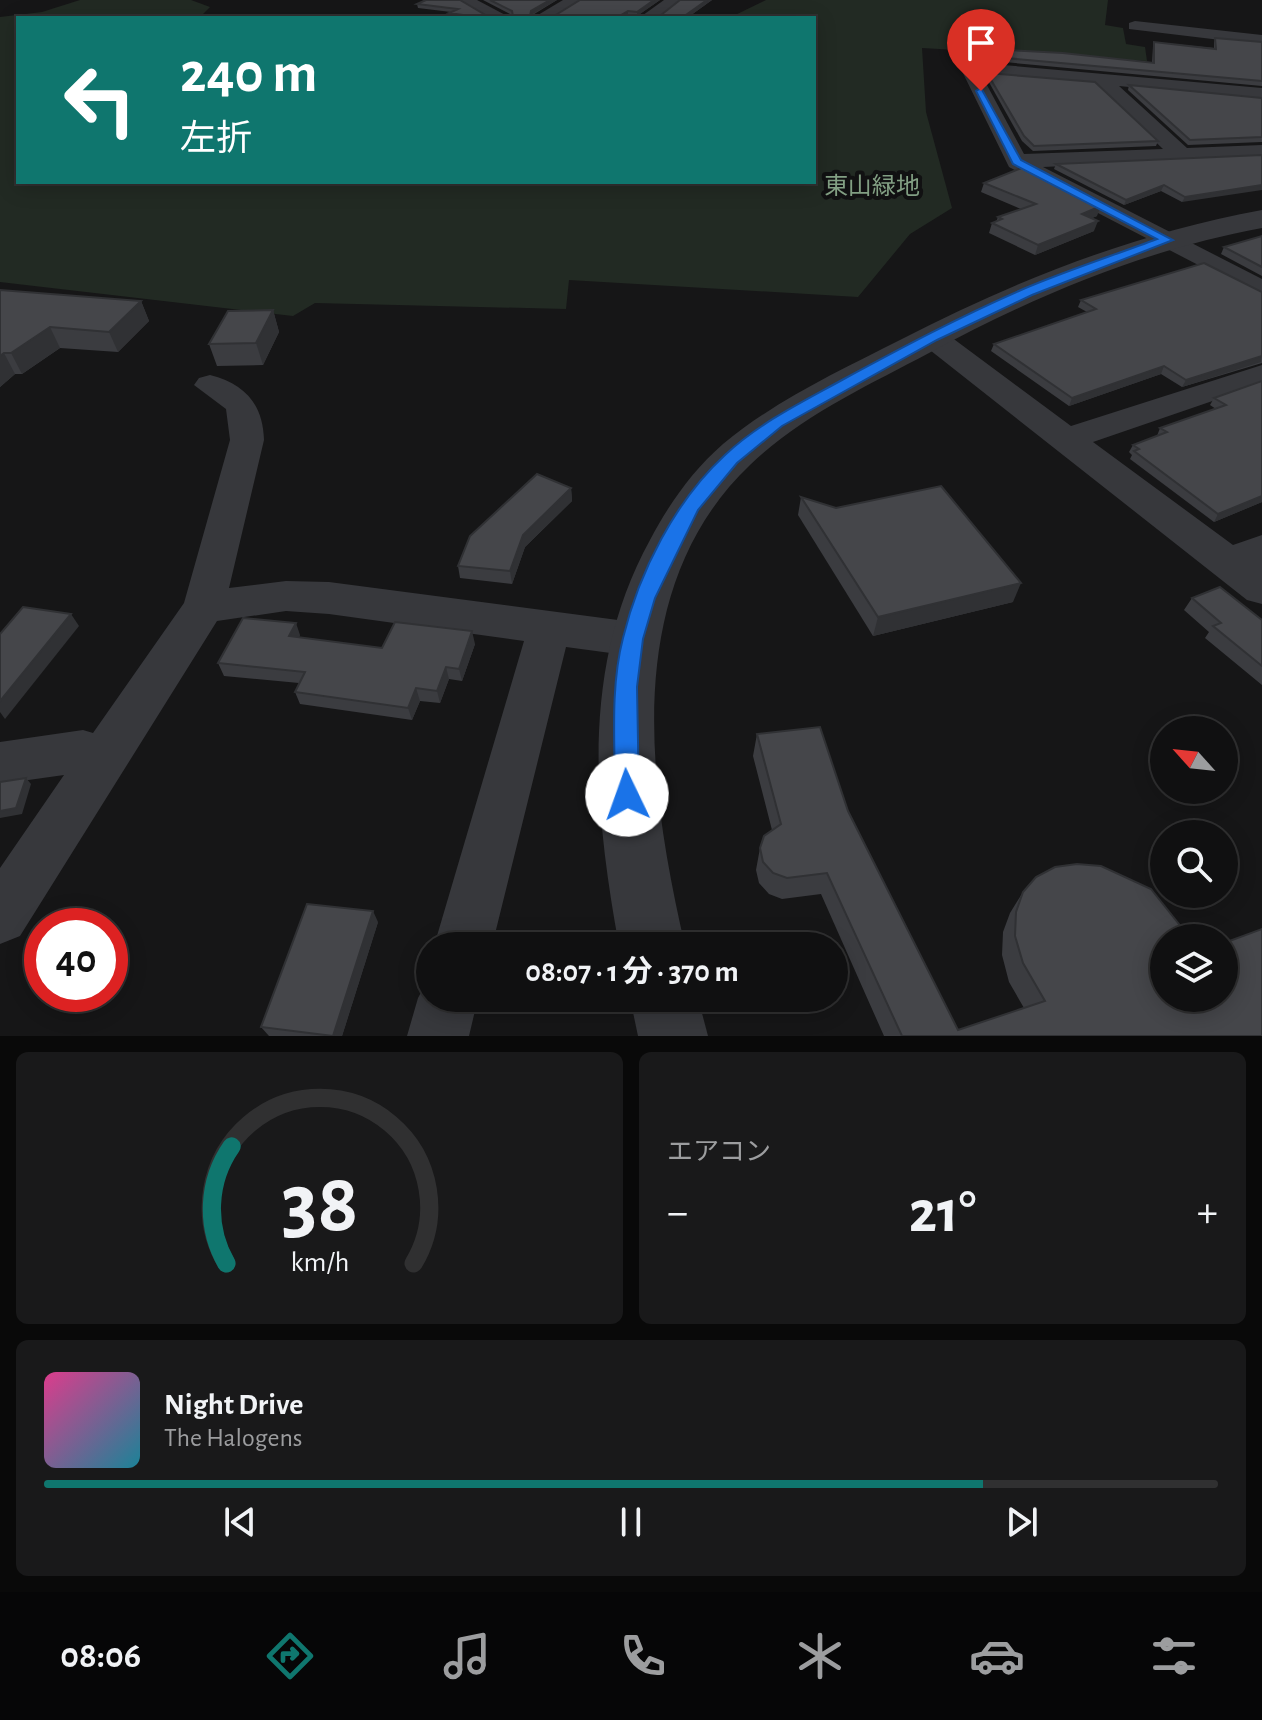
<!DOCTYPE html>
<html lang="ja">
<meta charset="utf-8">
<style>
body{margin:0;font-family:"Alegreya Sans","Noto Sans JP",sans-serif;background:#19191a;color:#f1f3f6;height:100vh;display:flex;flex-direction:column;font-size:30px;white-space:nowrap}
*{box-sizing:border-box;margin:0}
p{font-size:26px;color:#9c9d9f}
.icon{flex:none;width:44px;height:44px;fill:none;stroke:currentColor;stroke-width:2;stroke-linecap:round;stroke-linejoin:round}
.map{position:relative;height:1036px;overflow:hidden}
.drawer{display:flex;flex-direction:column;gap:16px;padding:16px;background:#090909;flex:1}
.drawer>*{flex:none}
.banner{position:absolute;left:16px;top:16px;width:800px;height:168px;border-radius:0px;box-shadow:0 4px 20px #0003,0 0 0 2px #303031;background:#0f766e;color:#fff;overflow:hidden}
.needle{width:52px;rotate:297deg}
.tools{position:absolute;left:1150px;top:716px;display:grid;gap:16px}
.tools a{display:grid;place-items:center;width:88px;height:88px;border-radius:50%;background:#101011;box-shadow:0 4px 20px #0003,0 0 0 2px #303031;font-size:40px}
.speed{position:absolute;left:24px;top:908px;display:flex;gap:16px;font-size:40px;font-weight:700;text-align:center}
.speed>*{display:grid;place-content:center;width:104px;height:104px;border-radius:50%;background:#101011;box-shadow:0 4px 20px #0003,0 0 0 2px #303031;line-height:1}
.speed .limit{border:12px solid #d22;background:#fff;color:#111}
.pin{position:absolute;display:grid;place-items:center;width:68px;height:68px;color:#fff;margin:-82px -34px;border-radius:50% 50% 50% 0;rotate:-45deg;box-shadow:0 0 8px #0007}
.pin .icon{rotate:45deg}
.me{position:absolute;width:88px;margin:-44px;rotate:357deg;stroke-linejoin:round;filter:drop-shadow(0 0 6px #0008)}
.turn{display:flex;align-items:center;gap:28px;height:168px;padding:0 32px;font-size:36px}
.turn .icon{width:104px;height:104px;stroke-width:2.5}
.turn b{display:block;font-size:56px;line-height:68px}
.big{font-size:60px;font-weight:700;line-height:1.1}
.drawer .card{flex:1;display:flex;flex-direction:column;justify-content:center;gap:12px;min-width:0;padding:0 28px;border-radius:12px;background:#19191a}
.drawer .dial{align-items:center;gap:0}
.dial svg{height:208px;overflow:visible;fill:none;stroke:#303031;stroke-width:7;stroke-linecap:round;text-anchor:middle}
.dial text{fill:#f1f3f6;stroke:none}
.song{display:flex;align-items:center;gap:24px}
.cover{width:96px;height:96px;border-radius:12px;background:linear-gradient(135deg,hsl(330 70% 55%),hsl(190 70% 35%))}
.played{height:8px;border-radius:4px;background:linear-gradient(90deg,#0f766e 80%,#303031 80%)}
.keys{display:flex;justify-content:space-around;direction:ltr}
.heat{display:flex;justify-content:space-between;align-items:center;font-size:44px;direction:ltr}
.drawer .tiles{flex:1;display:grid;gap:16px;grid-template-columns:1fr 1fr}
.card:last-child{grid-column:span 2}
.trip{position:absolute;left:416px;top:932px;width:432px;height:80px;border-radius:40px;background:#101011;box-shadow:0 4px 20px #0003,0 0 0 2px #303031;font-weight:700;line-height:80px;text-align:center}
.dock{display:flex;height:128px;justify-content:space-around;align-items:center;background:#060607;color:#9c9d9f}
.dock .icon{width:56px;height:56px}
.dock .selected{color:#0f766e}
.dock b{font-size:36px;color:#f1f3f6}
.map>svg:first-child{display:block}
.green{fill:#222a23}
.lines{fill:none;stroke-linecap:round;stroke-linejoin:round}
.minor{fill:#37383c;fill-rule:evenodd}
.tertiary{fill:#37383c;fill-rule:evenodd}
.wall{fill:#3b3c40}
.shaded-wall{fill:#303134}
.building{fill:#45464a;stroke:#303134;stroke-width:2}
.route{fill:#1a73e8;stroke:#114b97;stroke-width:2}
.labels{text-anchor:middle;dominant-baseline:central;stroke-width:8;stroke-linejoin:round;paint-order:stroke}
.far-park-label{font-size:24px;fill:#829f83;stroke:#111112}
</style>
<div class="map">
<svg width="1262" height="1036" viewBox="0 0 1262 1036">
<rect width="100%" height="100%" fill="#161617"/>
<path class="green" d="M80,0h111l19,7 -11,11h-181v164h796v-164h-85l37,-18h342l-3,25 18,3 3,16 19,3 2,14 -225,-13 4,64 26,96 -42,26 -52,63 -289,-17 -3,29 -251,-6 -22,13 -293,-34v-265l42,-5z"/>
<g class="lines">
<g class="minor">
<path d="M458,0h19l34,18h-20z"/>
<path d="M563,0h18l-28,18h-20z"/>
<path d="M664,0h17l-24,18h-18z"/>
<path d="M1135,21l127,14v10l-133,-16v-6z"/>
<path d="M969,62l293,26v12l-143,-14 68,62 75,-3v12l-219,10 219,112v19l-253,-131 -49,-100zM981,74l114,10 68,65 -139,5z"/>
<path d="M932,328l11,3 128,95 191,-61v19l-169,58 140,103 29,-10v69l-15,-4 -326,-257 -4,-6 4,-6z"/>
<path d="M210,375c35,9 53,29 54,65l-35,148 57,-7 43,1 304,40 15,5 7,12 -7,12 -15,5 -67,-9 -74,299h-58l90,-305 -195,-27 -43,-3 -69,10 -197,315 -20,8v-76l64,-93 -64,9v-42l83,-12 10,3 91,-130 46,-163 -4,-31 -32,-24 5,-7z"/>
<path d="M430,976v22h48l-9,38h-62l11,-38z"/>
</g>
<g class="tertiary">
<path d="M1262,210v18c-119,22 -227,68 -333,125 -62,33 -128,63 -179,112 -131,125 -101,323 -65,481h-66c-25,-138 -39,-279 31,-406 19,-36 42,-69 73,-96 53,-44 116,-73 177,-104 116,-60 233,-106 362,-130z"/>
<path d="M630,998h68l10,38h-70z"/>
</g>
</g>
<g class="wall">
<path d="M426,0l63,17 23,-2 -29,-15h74l-26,16h23l106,-16 -23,16 -9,-1 -5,3h-168l-6,-1v-4l2,-1 -33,-4 -1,-4z"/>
<path d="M680,0h32l-25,18h-26v-3z"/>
<path d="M1215,38l47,4v44l-291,-27 -3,-6 1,-5 183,15 1,-17 1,-4 60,6v-6z"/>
<path d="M987,73l171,68 -2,5 -123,5 -11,-10 -36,-64z"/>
<path d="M1129,85l133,13v44l-74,3 -60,-55z"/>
<path d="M1262,155l-80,47 -21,-11 -37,14 -70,-36 2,-5z"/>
<path d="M984,183l113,33 -5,2 2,13 -59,24 -46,-22 3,-10 4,-1 2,-5 23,-8 -40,-17z"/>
<path d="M1262,236v40l-41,-22 3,-7z"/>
<path d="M0,290l141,11 8,20 -31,31 -58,-4 -38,26h-7l-15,13z"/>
<path d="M1262,292v71l-80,24 -21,-13 -92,32 -78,-55 3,-7 93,-32 -9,-5 3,-7z"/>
<path d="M273,310l6,22 -16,33 -46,1 -8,-22z"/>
<path d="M1262,381v121l-48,20 -84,-63 2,-4 -3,-3 4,-7 24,-9 3,-8 56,-19 -6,-4 4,-7z"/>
<path d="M571,488l1,13 -47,46 -13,37 -52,-6 -2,-12z"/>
<path d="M801,497l212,105 -140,34 -75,-121z"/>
<path d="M1192,598l70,22v65l-57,-47 4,-6 -25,-22z"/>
<path d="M300,635l-1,2 83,11 93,-4 -13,37 -13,-2 -9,24 -20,-2 -8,19 -112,-16 -5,-12 4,-9 -75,-7 -6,-13z"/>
<path d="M757,734l91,77 110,219 66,-22 -15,-26 -7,-27 1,-23 7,-19 13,-21 239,144h-378l-63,-142 -39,5 -13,-5 -10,-11 -3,-13 4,-22 12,-18 -19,-74z"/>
<path d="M378,922l-36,114h-73l-8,-9z"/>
</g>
<g class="shaded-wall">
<path d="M550,0h7l-26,15v3v-7z"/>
<path d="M654,0h6l-23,16v-4z"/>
<path d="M707,0h5l-25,18h-4z"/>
<path d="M628,11v4l-5,3h-7z"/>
<path d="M1164,185l-3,6 -37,14 2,-5z"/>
<path d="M1262,185v5l-80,12 3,-5z"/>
<path d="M1101,206l-4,10 -19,8 4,-10z"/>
<path d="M1098,221l-4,10 -59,24 3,-10z"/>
<path d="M141,301l8,20 -31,31 -9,-20z"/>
<path d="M273,310l6,22 -16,33 -7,-22z"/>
<path d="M50,327l10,21 -38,26 -11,-21z"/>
<path d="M4,353l11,21 -15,13v-31z"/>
<path d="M1262,356l-1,6 -79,25 4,-7z"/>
<path d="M1164,366l-3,8 -92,32 3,-8z"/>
<path d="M571,488l1,13 -47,46 -13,37 -2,-13 13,-36z"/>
<path d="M1262,496v6l-48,20 4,-8z"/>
<path d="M1021,583l-8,19 -140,34 5,-19z"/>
<path d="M71,614l8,12 -74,93 -5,-7v-11z"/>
<path d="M296,623l4,12 -6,13 -5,-12z"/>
<path d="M472,631l3,13 -13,37 -3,-12z"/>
<path d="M446,667l3,12 -9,24 -3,-12z"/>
<path d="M416,688l4,13 -8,19 -4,-12z"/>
<path d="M26,778l5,6 -9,30 -22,4v-7z"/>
<path d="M373,911l5,11 -36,114h-9z"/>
</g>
<g class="building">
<path d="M426,0h34l29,17 24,-1 -1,-5 -22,-11h60l-19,11 -1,5h24l26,-16h74l-17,12 -9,-1 -12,7h-132l-35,-5 9,-4 -41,-5z"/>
<path d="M680,0h27l-24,17 -22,-2z"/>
<path d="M1215,38l47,4v39l-290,-26 -3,-7 94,5 91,10v-21l62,7z"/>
<path d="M987,73l108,9 63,59 -124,5 -10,-10z"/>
<path d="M1129,85l133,13v39l-72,3z"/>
<path d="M1262,155v30l-77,12 -21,-12 -38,15 -70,-36z"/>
<path d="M1024,167l77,39 -19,8 16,7 -60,24 -46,-22 10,-4 -4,-2 38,-13 -52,-21z"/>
<path d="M1262,236v31l-38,-20z"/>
<path d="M1204,263l58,29v64l-76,24 -22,-14 -92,32 -78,-54 102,-35 -15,-9z"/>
<path d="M0,290l141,11 -32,31 -59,-5 -39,26h-7l-4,3z"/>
<path d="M273,310l-17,33 -47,1 19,-33z"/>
<path d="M1262,381v115l-44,18 -84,-63 5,-2 -6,-4 34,-13 -7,-4 66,-23 -12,-7z"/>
<path d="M537,474l34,14 -48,47 -13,36 -52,-5 12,-30z"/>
<path d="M941,486l80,97 -143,34 -77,-120 35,11z"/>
<path d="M1220,587l42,33v46l-49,-40 8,-3 -29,-25z"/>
<path d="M23,607l48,7 -71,87v-67z"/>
<path d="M243,618l53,5 -7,13 93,12 13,-26 77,9 -13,38 -13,-2 -9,24 -21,-3 -8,20 -113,-16 10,-20 -87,-9z"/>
<path d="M820,727l28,84 110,219 87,-29 -22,-38 -8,-27 1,-24 7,-20 13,-15 19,-10 22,-3 24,2 50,23 39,49h-26v60h60v-55l38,-14v107h-360l-75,-163 -40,5 -14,-5 -10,-11 -3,-14 4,-12 17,-12 -24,-90z"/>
<path d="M26,778l-10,30 -16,3v-29z"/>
<path d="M307,904l66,7 -40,125 -72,-9z"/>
</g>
<path class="route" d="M981,88l40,72 152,80 -141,55 -95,45 -155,86 -45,37 -39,47 -43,88 -12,41 -6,48 2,108 -3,7 -9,3 -8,-3 -4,-7c0,-52 -5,-107 8,-157 16,-66 52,-137 102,-183 34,-32 77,-53 117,-75 59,-32 117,-63 179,-90 44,-19 91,-34 136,-51l-144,-75 -37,-73z"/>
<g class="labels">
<g class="far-park-label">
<text x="872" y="187">東山緑地</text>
</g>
</g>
</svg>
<div class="tools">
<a><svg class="needle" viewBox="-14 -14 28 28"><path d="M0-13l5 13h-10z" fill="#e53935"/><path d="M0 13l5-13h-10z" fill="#9c9d9f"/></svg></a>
<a><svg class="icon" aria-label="search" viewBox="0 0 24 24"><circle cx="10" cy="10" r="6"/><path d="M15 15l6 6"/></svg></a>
<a><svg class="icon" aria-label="layers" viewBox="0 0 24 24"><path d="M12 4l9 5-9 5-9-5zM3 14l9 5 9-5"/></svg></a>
</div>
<div class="speed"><div class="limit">40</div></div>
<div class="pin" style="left:981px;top:91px;background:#d93025"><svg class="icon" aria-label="arrive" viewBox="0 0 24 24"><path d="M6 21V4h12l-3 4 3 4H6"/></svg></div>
<svg class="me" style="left:627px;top:795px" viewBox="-20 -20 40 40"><circle r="19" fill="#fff"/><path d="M0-13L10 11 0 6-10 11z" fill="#1a73e8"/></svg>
<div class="trip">08:07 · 1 分 · 370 m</div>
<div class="banner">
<div class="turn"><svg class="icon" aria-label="left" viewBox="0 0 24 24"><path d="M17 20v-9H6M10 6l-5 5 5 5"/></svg><div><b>240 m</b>左折</div></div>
</div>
</div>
<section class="drawer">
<div class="tiles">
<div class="card dial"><svg viewBox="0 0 100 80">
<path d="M14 69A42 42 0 1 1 86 69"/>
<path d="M14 69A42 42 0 0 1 16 24" stroke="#0f766e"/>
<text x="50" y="56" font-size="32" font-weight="700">38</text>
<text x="50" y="72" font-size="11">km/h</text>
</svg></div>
<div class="card"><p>エアコン</p>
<div class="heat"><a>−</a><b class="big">21°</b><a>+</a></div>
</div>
<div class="card">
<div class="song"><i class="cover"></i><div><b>Night Drive</b><p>The Halogens</p></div></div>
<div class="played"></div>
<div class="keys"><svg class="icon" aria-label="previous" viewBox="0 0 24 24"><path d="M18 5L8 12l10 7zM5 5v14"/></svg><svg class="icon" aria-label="pause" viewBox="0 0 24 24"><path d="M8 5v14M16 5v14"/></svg><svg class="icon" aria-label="next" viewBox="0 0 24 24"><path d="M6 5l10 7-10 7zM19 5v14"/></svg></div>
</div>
</div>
</section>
<nav class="dock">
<b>08:06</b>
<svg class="icon selected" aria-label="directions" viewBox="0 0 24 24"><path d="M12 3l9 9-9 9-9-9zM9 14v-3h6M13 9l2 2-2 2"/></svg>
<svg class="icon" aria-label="music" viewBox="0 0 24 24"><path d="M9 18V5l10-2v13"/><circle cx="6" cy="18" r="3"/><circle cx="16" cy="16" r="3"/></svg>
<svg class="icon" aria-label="phone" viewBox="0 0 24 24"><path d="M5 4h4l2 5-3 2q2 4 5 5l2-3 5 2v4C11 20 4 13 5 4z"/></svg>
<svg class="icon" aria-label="climate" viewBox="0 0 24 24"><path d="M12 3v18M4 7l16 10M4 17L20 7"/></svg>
<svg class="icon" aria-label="car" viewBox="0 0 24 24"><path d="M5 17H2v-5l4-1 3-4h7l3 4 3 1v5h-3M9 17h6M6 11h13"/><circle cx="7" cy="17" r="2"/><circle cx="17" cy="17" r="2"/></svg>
<svg class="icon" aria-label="filters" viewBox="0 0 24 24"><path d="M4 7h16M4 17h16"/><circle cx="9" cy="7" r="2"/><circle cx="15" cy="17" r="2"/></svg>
</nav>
